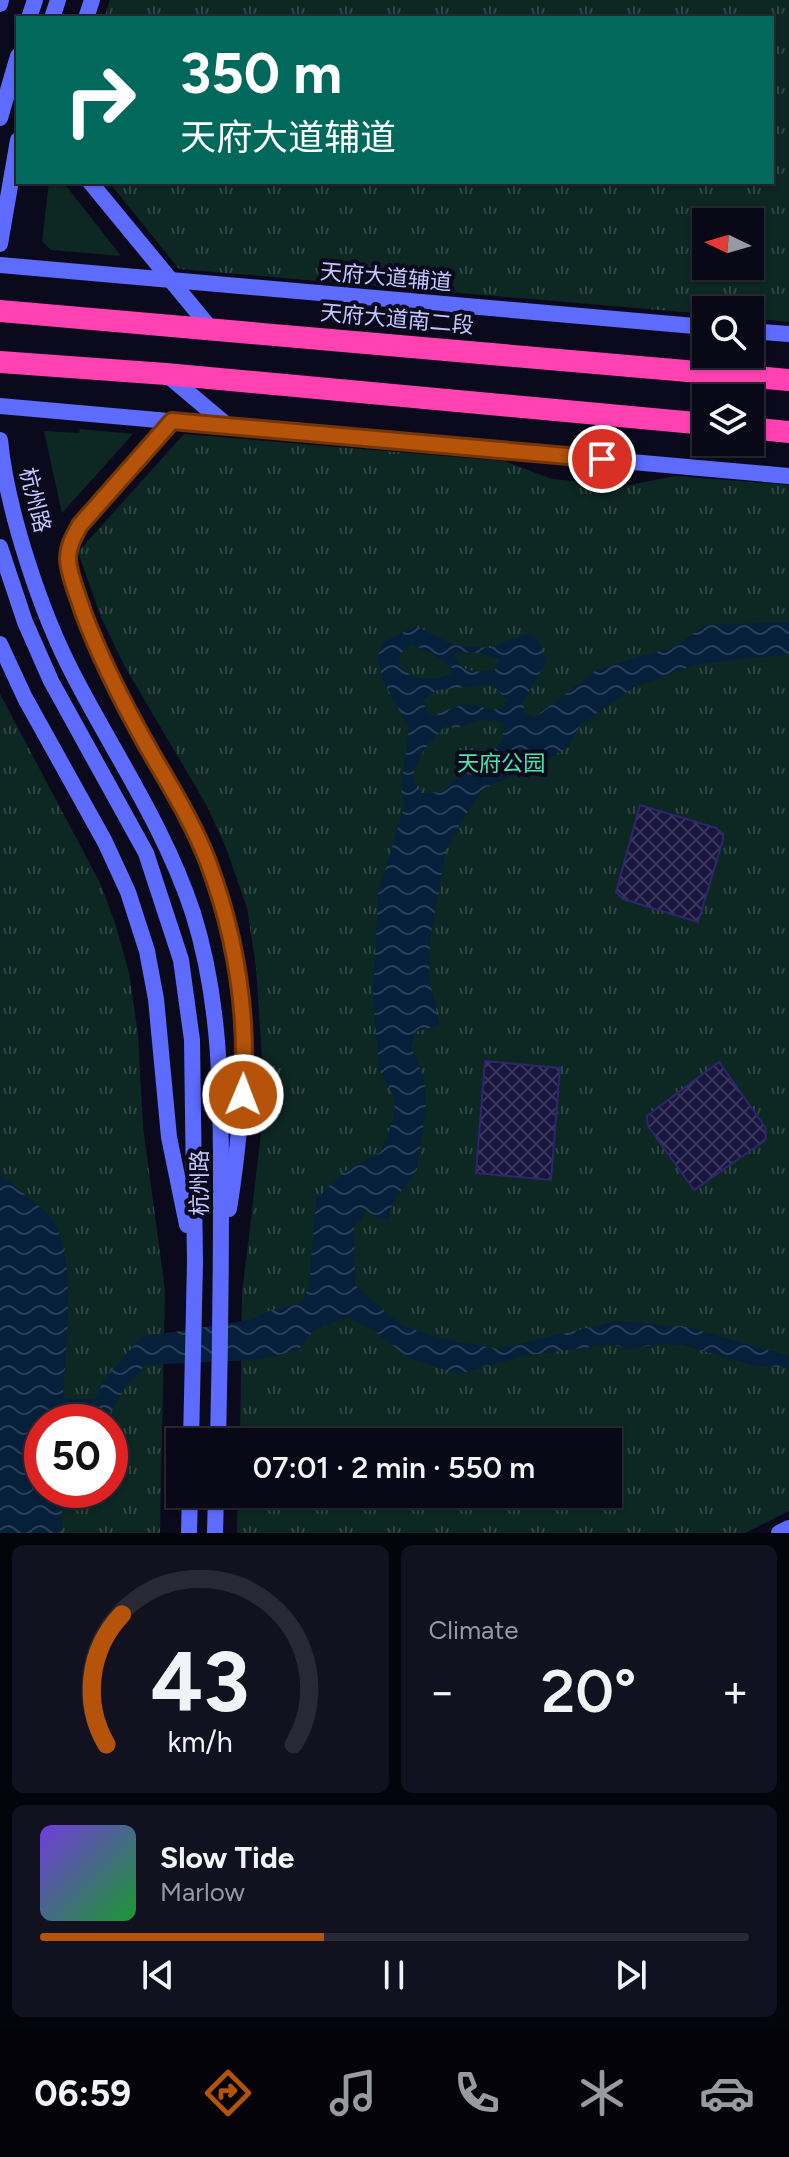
<!DOCTYPE html>
<meta charset="utf-8">
<style>
body{margin:0;font-family:Figtree,"Noto Sans SC",sans-serif;background:#11111f;color:#f1f3f6;height:100vh;display:flex;flex-direction:column;font-size:30px;white-space:nowrap}
*{box-sizing:border-box;margin:0}
p{font-size:26px;color:#989aa1}
.icon{flex:none;width:44px;height:44px;fill:none;stroke:currentColor;stroke-width:2;stroke-linecap:round;stroke-linejoin:round}
.map{position:relative;height:1533px;overflow:hidden}
.sheet{display:flex;flex-direction:column;gap:12px;padding:12px;background:#04040c;flex:1}
.sheet>*{flex:none}
.banner{position:absolute;left:16px;top:16px;width:758px;height:168px;border-radius:0px;box-shadow:0 2px 6px #0004,0 0 0 2px #292935;background:#00695c;color:#fff;overflow:hidden}
.needle{width:52px;rotate:275deg}
.tools{position:absolute;left:692px;top:208px;display:grid;gap:16px}
.tools a{display:grid;place-items:center;width:72px;height:72px;border-radius:0px;background:#080816;box-shadow:0 2px 6px #0004,0 0 0 2px #292935;font-size:40px}
.speed{position:absolute;left:24px;top:1404px;display:flex;gap:16px;font-size:40px;font-weight:700;text-align:center}
.speed>*{display:grid;place-content:center;width:104px;height:104px;border-radius:50%;background:#080816;box-shadow:0 2px 6px #0004,0 0 0 2px #292935;line-height:1}
.speed .limit{border:12px solid #d22;background:#fff;color:#111}
.pin{position:absolute;display:grid;place-items:center;width:68px;height:68px;color:#fff;margin:-34px;border:4px solid #fff;border-radius:50%;box-shadow:0 2px 8px #0007}
.me{position:absolute;width:88px;margin:-44px;rotate:1deg;stroke-linejoin:round;filter:drop-shadow(0 0 6px #0008)}
.turn{display:flex;align-items:center;gap:28px;height:168px;padding:0 32px;font-size:36px}
.turn .icon{width:104px;height:104px;stroke-width:2.5}
.turn b{display:block;font-size:56px;line-height:68px}
.big{font-size:60px;font-weight:600;line-height:1.1}
.sheet .widget{flex:1;display:flex;flex-direction:column;justify-content:center;gap:12px;min-width:0;padding:0 28px;border-radius:12px;background:#11111f}
.sheet .dial{align-items:center;gap:0}
.dial svg{height:208px;overflow:visible;fill:none;stroke:#292935;stroke-width:7;stroke-linecap:round;text-anchor:middle}
.dial text{fill:#f1f3f6;stroke:none}
.song{display:flex;align-items:center;gap:24px}
.cover{width:96px;height:96px;border-radius:12px;background:linear-gradient(135deg,hsl(260 70% 55%),hsl(130 70% 35%))}
.played{height:8px;border-radius:4px;background:linear-gradient(90deg,#b45309 40%,#292935 40%)}
.keys{display:flex;justify-content:space-around;direction:ltr}
.heat{display:flex;justify-content:space-between;align-items:center;font-size:44px;direction:ltr}
.sheet .tiles{flex:1;display:grid;gap:12px;grid-template-columns:1fr 1fr}
.widget:last-child{grid-column:span 2}
.trip{position:absolute;left:166px;top:1428px;width:456px;height:80px;border-radius:0px;background:#080816;box-shadow:0 2px 6px #0004,0 0 0 2px #292935;font-weight:600;line-height:80px;text-align:center}
.menu{display:flex;height:128px;justify-content:space-around;align-items:center;background:#030309;color:#989aa1}
.menu .icon{width:56px;height:56px}
.menu .selected{color:#b45309}
.menu b{font-size:36px;color:#f1f3f6}
.map>svg:first-child{display:block}
.green{fill:#0d2723}
.park{fill:url(#park-tufts);fill-rule:evenodd}
.water{fill:url(#water-waves);fill-rule:evenodd}
.building{fill:url(#building-cross-hatch);stroke:#2c266c;stroke-width:2}
.lines{fill:none;stroke-linecap:round;stroke-linejoin:round}
.secondary{stroke:#5d6cff;stroke-width:16}
.highway{stroke:#ff41b2;stroke-width:22}
.route-casing{stroke:#753606;stroke-width:20}
.route{stroke:#b45309;stroke-width:14}
.labels{text-anchor:middle;dominant-baseline:central;stroke-width:8;stroke-linejoin:round;paint-order:stroke}
.street-label{font-size:22px;fill:#c6c6ff;stroke:#0b0a1d}
.park-label{font-size:22px;fill:#4ce5ad;stroke:#0b0a1d}
</style>
<div class="map">
<svg width="789" height="1533" viewBox="0 0 789 1533">
<defs>
<pattern id="park-tufts" width="24" height="20" patternUnits="userSpaceOnUse" patternTransform="scale(2)"><rect width="24" height="20" fill="#0d2723"/><path d="M3 7l-1-3M5 7V3M7 7l1-3M15 17l-1-3M17 17v-4M19 17l1-3" fill="none" stroke="#2f4544"/></pattern>
<pattern id="water-waves" width="16" height="10" patternUnits="userSpaceOnUse" patternTransform="scale(2)"><rect width="16" height="10" fill="#061f3a"/><path d="M0 5q4-4 8 0t8 0" fill="none" stroke="#293e58"/></pattern>
<pattern id="building-cross-hatch" width="8" height="8" patternUnits="userSpaceOnUse" patternTransform="scale(2)"><rect width="8" height="8" fill="#19153f"/><path d="M0 0l8 8M0 8l8-8" fill="none" stroke="#39365c"/></pattern>
</defs>
<rect width="100%" height="100%" fill="#0b0a1d"/>
<g class="green">
<path d="M49,182h14l58,74 -70,-6 -9,-9z"/>
<path d="M80,429l53,5 -71,79 -18,-82 35,2z"/>
</g>
<g class="park">
<path d="M110,0h679v322l-39,-4v-8h-44v4l-527,-45 -70,-87h663v-164h-668zM706,222h44v44h-44z"/>
<path d="M184,434l320,27 48,18 73,7 50,-10 114,9v1026l-44,22h-508l1,-39h370v-52h-368l2,-148 21,-177v-43l-7,-107 -9,-59 -21,-60 -19,-42 -83,-141 -23,-48 -23,-65z"/>
<path d="M0,694l101,191 15,41 13,47 9,61 5,93 22,163 -5,243h-160zM42,1422h68v68h-68z"/>
</g>
<path class="water" d="M789,622v32l-91,10 -64,23 -54,38 -11,21 -32,20 -53,22 -15,21 -23,40 -16,89 -1,41 11,46 -25,7 -4,16 13,30 2,27 -9,65 -25,33 -3,16 -12,-1 -11,-7 -12,16 1,58 46,40 42,14 55,10 118,-28 71,6 102,29v12l-36,-3 -71,-20 -23,-1 -31,5 -16,-5 -89,12 -64,18 -49,-15 -37,-29 -26,-13 -33,13 -17,21 -44,9 -108,5 -19,21 -21,36h-63v68h20v43h-62v-358c15,13 40,29 52,44 26,37 13,132 11,177l4,3h28l9,-19 37,-43 109,-17 21,-10 31,-7 7,-16 7,-88 29,-28 36,-19 13,-34 1,-20 -16,-29 -6,-72 5,-103 26,-87 -3,-18 8,-61 -26,-47 -5,-25 4,-13 34,-17 38,19 35,3 41,-15 9,9 8,19 -24,40 1,12 11,4 63,-48 79,-23 27,-21zM411,644l24,11 17,13 -2,7c-22,6 -35,7 -51,-9l1,-12zM460,652l21,1 19,6 -5,11c-19,3 -35,3 -42,-17zM492,684l15,16 -4,8c-12,3 -14,1 -26,-2 -15,-4 -30,4 -44,10l-8,-6 -1,-11 13,-9zM486,719l17,4v18l-61,51 -21,1c-2,-4 -5,-7 -7,-11 -6,-17 20,-45 31,-56l11,2z"/>
<g class="building">
<path d="M640,805l76,23 7,6v6l-25,82 -75,-23 -7,-7z"/>
<path d="M485,1061l75,7 -9,112 -75,-7z"/>
<path d="M719,1062l46,65 1,10 -2,4 -70,49 -46,-64 -1,-10z"/>
</g>
<g class="lines">
<g class="secondary">
<path d="M0,4l1,-4"/>
<path d="M29,18l6,-18"/>
<path d="M52,18l6,-18"/>
<path d="M86,18l6,-18"/>
<path d="M0,118l18,-62"/>
<path d="M90,182l121,147"/>
<path d="M0,244l18,-104"/>
<path d="M0,265l706,62"/>
<path d="M750,331l39,3"/>
<path d="M166,374l62,52"/>
<path d="M0,406l789,70"/>
<path d="M172,421l-92,104c-6,11 -12,21 -11,34 0,18 9,36 14,53 17,46 39,89 63,132 22,39 46,76 62,118 44,116 40,227 21,347"/>
<path d="M0,440c7,71 41,173 74,236 41,79 91,152 119,237 29,92 28,186 28,281 0,83 -1,165 -3,248"/>
<path d="M0,547l25,75 26,59 95,172 35,107 11,80 3,222 -4,180"/>
<path d="M0,644l25,54 80,144 23,50 19,59 9,48 13,138 18,88"/>
<path d="M189,1533l1,-39"/>
<path d="M215,1533l1,-39"/>
<path d="M779,1533l10,-5"/>
</g>
<g class="highway">
<path d="M0,311l789,69"/>
<path d="M0,362l166,12 540,50"/>
<path d="M750,428l39,4"/>
</g>
</g>
<g class="lines">
<g class="route-casing">
<path id="route" d="M243,1095c5,-79 -7,-159 -35,-233 -16,-42 -40,-79 -62,-118 -24,-43 -46,-86 -63,-132 -5,-17 -14,-35 -15,-53 0,-13 6,-23 12,-34l92,-104 430,38"/>
</g>
<use href="#route" class="route"/>
</g>
<g class="labels">
<g class="street-label">
<text transform="translate(386 277) rotate(5)">天府大道辅道</text>
<text transform="translate(397 319) rotate(5)">天府大道南二段</text>
<text transform="translate(35 500) rotate(76)">杭州路</text>
<text transform="translate(199 1183) rotate(-90)">杭州路</text>
</g>
<g class="park-label">
<text x="501" y="763">天府公园</text>
</g>
</g>
</svg>
<div class="tools">
<a><svg class="needle" viewBox="-14 -14 28 28"><path d="M0-13l5 13h-10z" fill="#e53935"/><path d="M0 13l5-13h-10z" fill="#989aa1"/></svg></a>
<a><svg class="icon" aria-label="search" viewBox="0 0 24 24"><circle cx="10" cy="10" r="6"/><path d="M15 15l6 6"/></svg></a>
<a><svg class="icon" aria-label="layers" viewBox="0 0 24 24"><path d="M12 4l9 5-9 5-9-5zM3 14l9 5 9-5"/></svg></a>
</div>
<div class="speed"><div class="limit">50</div></div>
<div class="pin" style="left:602px;top:459px;background:#d93025"><svg class="icon" aria-label="arrive" viewBox="0 0 24 24"><path d="M6 21V4h12l-3 4 3 4H6"/></svg></div>
<svg class="me" style="left:243px;top:1095px" viewBox="-20 -20 40 40"><circle r="17" fill="#b45309" stroke="#fff" stroke-width="3"/><path d="M0-11L8 9 0 5-8 9z" fill="#fff"/></svg>
<div class="trip">07:01 · 2 min · 550 m</div>
<div class="banner">
<div class="turn"><svg class="icon" aria-label="right" viewBox="0 0 24 24"><path d="M7 20v-9h11M14 6l5 5-5 5"/></svg><div><b>350 m</b>天府大道辅道</div></div>
</div>
</div>
<section class="sheet">
<div class="tiles">
<div class="widget dial"><svg viewBox="0 0 100 80">
<path d="M14 69A42 42 0 1 1 86 69"/>
<path d="M14 69A42 42 0 0 1 20 19" stroke="#b45309"/>
<text x="50" y="56" font-size="32" font-weight="700">43</text>
<text x="50" y="72" font-size="11">km/h</text>
</svg></div>
<div class="widget"><p>Climate</p>
<div class="heat"><a>−</a><b class="big">20°</b><a>+</a></div>
</div>
<div class="widget">
<div class="song"><i class="cover"></i><div><b>Slow Tide</b><p>Marlow</p></div></div>
<div class="played"></div>
<div class="keys"><svg class="icon" aria-label="previous" viewBox="0 0 24 24"><path d="M18 5L8 12l10 7zM5 5v14"/></svg><svg class="icon" aria-label="pause" viewBox="0 0 24 24"><path d="M8 5v14M16 5v14"/></svg><svg class="icon" aria-label="next" viewBox="0 0 24 24"><path d="M6 5l10 7-10 7zM19 5v14"/></svg></div>
</div>
</div>
</section>
<nav class="menu">
<b>06:59</b>
<svg class="icon selected" aria-label="directions" viewBox="0 0 24 24"><path d="M12 3l9 9-9 9-9-9zM9 14v-3h6M13 9l2 2-2 2"/></svg>
<svg class="icon" aria-label="music" viewBox="0 0 24 24"><path d="M9 18V5l10-2v13"/><circle cx="6" cy="18" r="3"/><circle cx="16" cy="16" r="3"/></svg>
<svg class="icon" aria-label="phone" viewBox="0 0 24 24"><path d="M5 4h4l2 5-3 2q2 4 5 5l2-3 5 2v4C11 20 4 13 5 4z"/></svg>
<svg class="icon" aria-label="climate" viewBox="0 0 24 24"><path d="M12 3v18M4 7l16 10M4 17L20 7"/></svg>
<svg class="icon" aria-label="car" viewBox="0 0 24 24"><path d="M5 17H2v-5l4-1 3-4h7l3 4 3 1v5h-3M9 17h6M6 11h13"/><circle cx="7" cy="17" r="2"/><circle cx="17" cy="17" r="2"/></svg>
</nav>
